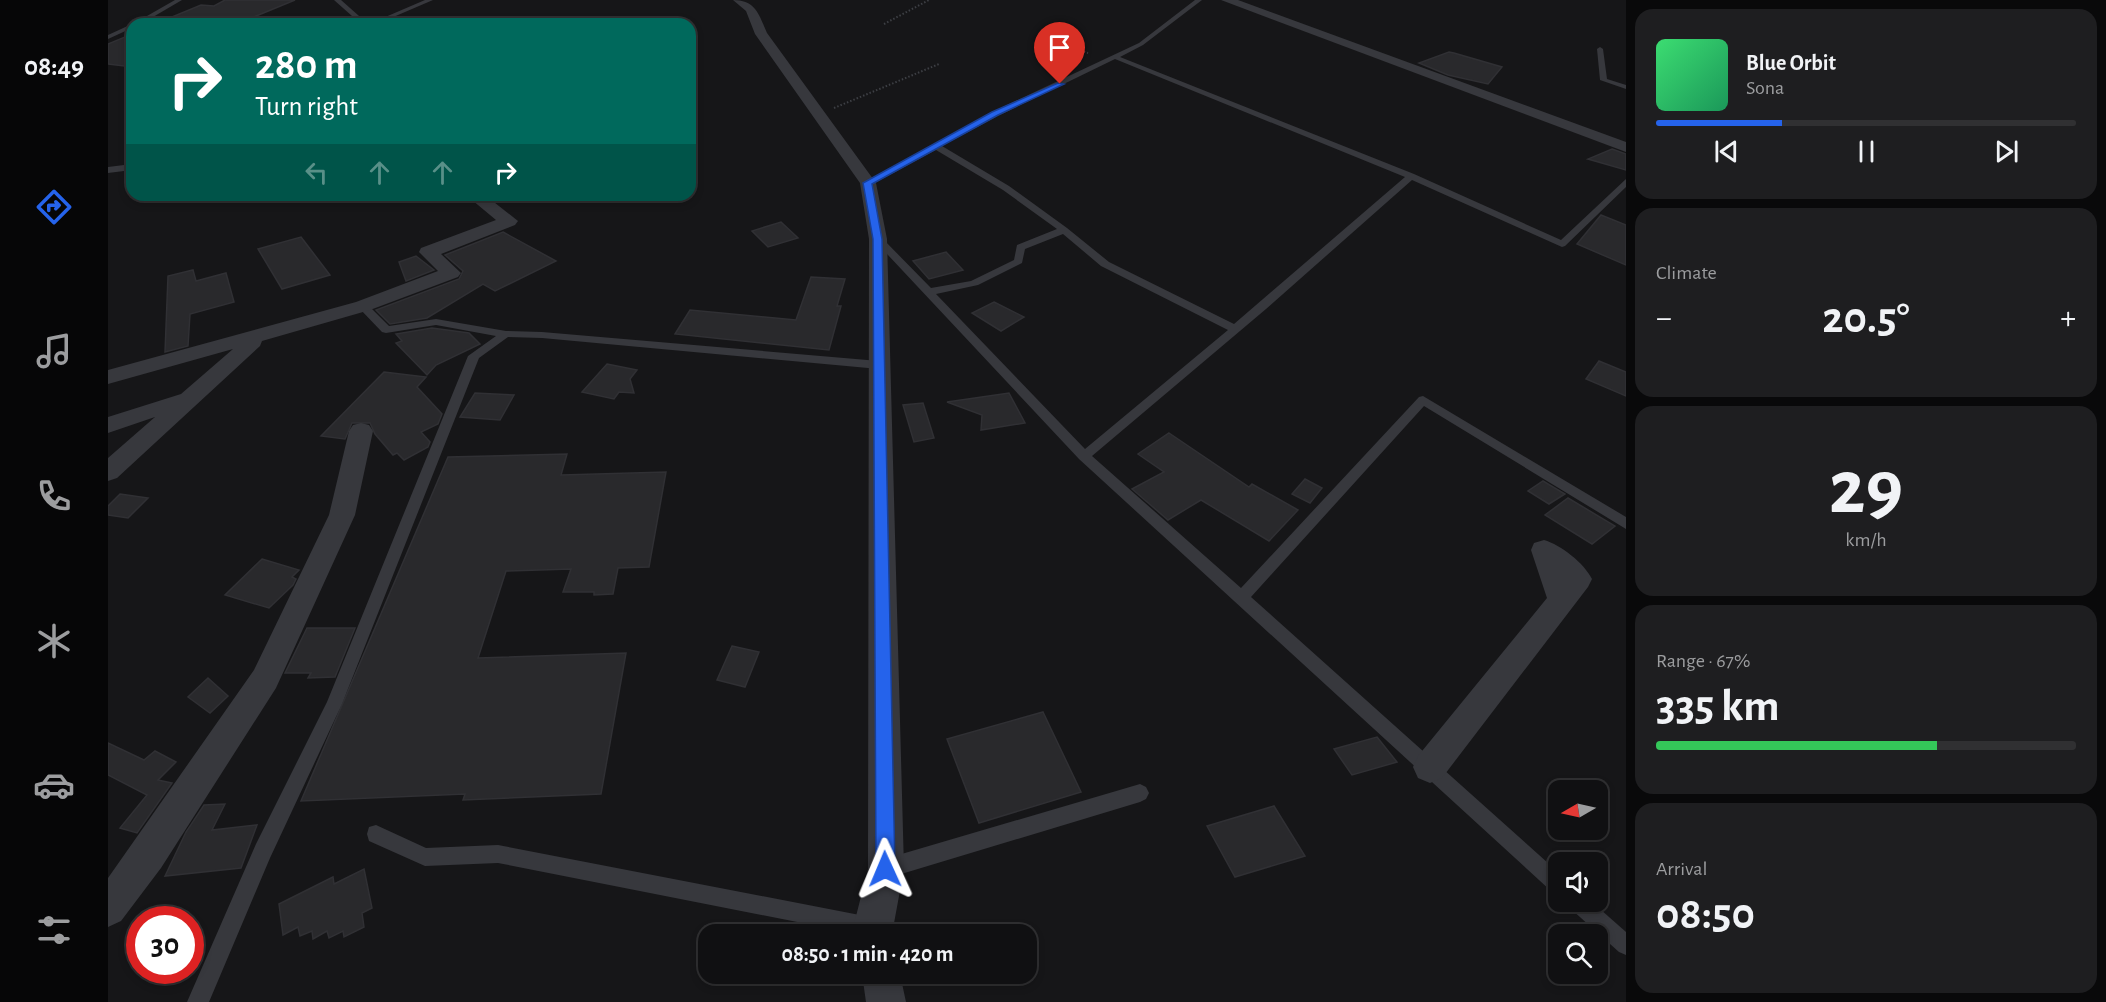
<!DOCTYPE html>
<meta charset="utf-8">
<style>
body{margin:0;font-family:"Alegreya Sans",sans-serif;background:#1e1e20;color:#f1f3f6;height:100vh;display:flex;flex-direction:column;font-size:22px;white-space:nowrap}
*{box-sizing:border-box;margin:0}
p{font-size:20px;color:#9c9d9f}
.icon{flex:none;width:33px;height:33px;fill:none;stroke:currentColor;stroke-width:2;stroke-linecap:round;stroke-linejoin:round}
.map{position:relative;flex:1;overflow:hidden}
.drawer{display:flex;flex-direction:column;gap:9px;padding:9px;background:#09090a;width:480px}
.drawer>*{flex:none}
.hud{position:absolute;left:18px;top:18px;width:570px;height:183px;border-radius:18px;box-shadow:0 3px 9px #0003,0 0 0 2px #303032;background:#00695c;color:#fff;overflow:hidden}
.needle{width:39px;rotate:261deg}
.tools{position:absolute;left:1440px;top:780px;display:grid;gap:12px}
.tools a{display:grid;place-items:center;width:60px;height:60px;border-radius:12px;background:#101012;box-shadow:0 3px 9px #0003,0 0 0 2px #303032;font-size:30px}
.speed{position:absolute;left:18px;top:906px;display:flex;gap:12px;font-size:30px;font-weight:700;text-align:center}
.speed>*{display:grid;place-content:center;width:78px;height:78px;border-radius:50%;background:#101012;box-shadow:0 3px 9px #0003,0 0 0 2px #303032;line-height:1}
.speed .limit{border:9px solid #d22;background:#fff;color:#111}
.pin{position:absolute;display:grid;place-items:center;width:51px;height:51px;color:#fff;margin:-62px -26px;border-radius:50% 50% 50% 0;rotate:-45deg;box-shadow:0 0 6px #0007}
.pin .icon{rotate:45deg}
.me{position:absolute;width:66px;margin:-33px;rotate:359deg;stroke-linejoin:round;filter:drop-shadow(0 0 4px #0008)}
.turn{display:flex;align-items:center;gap:21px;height:126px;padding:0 30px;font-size:27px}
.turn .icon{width:78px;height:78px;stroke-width:2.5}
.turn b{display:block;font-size:42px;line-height:51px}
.lanes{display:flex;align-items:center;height:57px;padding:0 30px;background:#0003;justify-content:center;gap:30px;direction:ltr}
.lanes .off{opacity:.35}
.big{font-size:45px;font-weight:700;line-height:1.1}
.drawer .card{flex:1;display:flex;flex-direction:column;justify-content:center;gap:9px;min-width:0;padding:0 21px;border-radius:18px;background:#1e1e20}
.drawer .dial{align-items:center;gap:0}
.dial b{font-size:78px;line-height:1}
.song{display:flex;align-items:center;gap:18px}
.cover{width:72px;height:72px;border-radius:9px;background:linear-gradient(135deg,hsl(140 70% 55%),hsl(150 70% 35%))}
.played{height:6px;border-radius:3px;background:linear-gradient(90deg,#2563eb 30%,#303032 30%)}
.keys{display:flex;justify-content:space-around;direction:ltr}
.heat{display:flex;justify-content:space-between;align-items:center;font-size:33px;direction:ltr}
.charge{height:9px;border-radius:4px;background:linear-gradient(90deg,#34c759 67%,#303032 0)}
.trip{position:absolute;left:590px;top:924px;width:339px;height:60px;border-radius:18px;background:#101012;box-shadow:0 3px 9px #0003,0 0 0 2px #303032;font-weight:700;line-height:60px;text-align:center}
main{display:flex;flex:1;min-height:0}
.menu{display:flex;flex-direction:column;width:108px;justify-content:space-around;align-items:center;background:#060607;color:#9c9d9f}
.menu .icon{width:42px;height:42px}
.menu .on{color:#2563eb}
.menu b{font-size:27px;color:#f1f3f6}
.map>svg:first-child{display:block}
.building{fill:#29292c;stroke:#303034;stroke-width:1.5}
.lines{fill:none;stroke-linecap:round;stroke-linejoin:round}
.path{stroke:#3d3f44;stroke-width:2;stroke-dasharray:1.5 2;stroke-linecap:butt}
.service{fill:#37383d;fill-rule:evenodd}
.minor{fill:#37383d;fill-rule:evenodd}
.route{fill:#2563eb;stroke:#184099;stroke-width:1.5}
</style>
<main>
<nav class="menu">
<b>08:49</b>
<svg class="icon on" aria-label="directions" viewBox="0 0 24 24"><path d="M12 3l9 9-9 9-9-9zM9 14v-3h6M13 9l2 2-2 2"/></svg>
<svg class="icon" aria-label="music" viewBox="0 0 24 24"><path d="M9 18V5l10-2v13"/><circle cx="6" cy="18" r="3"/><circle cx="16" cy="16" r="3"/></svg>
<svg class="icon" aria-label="phone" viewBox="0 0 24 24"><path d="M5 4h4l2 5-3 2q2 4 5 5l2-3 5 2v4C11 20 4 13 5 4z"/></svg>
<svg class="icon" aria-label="climate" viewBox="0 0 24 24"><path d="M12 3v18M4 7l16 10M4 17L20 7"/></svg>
<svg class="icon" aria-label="car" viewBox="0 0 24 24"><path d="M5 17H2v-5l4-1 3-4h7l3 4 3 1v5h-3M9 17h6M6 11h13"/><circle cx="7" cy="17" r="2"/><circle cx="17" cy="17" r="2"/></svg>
<svg class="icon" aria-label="filters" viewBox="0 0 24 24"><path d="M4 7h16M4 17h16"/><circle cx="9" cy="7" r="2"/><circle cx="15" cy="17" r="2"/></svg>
</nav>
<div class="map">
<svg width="1518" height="1002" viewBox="0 0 1518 1002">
<rect width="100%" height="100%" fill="#161618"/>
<g class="building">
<path d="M117,0h70l-46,19v5h-94l46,-19 13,1z"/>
<path d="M24,34v33l-24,-3v-20z"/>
<path d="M1341,52l5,1 48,14 -14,17 -40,-9 -29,-12z"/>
<path d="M1504,149l14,5v16l-38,-11z"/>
<path d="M1493,215l25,10v40l-49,-21z"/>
<path d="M673,222l17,16 -30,9 -16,-16z"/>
<path d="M395,232l53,29 -61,30 -12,-7 -56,34 -37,6 -14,-14 83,-31 4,-8 -18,-16z"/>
<path d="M193,237l29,38 -48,14 -24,-40z"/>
<path d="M838,252l17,18 -34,9 -16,-18z"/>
<path d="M308,256l18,14 -28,11 -7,-19z"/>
<path d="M85,270l3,11 30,-8 8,29 -44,12 -2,32 -23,6 3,-76z"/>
<path d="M703,277l34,2 -8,27h4l-12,44 -154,-16 15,-24 106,10z"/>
<path d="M886,302l30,15 -23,14 -29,-18z"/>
<path d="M324,328l37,5 11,11 -44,21 -9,10 -31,-32 6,-2 -6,-7z"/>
<path d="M1491,361l27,11v24l-40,-17z"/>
<path d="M499,364l30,6 -7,9 4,14 -15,-1 -5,7 -32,-7z"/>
<path d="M276,372l42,5 -9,10 25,27 -4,10 -17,8 9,10 -2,5 -24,13 -7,-7 -4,2 -18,-21 -5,-11h-18l-7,16 -24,-3z"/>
<path d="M367,393l39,2 -14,25 -40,-3z"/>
<path d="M901,393l16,30 -44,7 1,-15 -35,-13z"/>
<path d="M815,403l11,35 -20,4 -11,-37z"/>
<path d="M1061,433l80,54 3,-3 46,26 -29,31 -68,-41 -33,20 -36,-31 32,-17 -26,-18z"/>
<path d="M459,454l-6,21 105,-3 -17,95 -31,1 -5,26 -19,1v-3h-31l8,-23 -65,2 -28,87 148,-5 -25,141 -138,6 2,-6 -164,7 147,-344z"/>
<path d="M1197,479l17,9 -12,15 -18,-9z"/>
<path d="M1435,481l22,13 -16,10 -21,-13z"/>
<path d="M12,494l28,4 -20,20 -20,-3v-9z"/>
<path d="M1460,498l47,28 -23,18 -47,-29z"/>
<path d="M154,559l37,11 -7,7 4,2 -3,6 -24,23 -44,-13z"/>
<path d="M199,628h48l-20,49 -27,1 3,-5h-26z"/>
<path d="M624,646l27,6 -14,35 -28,-7z"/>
<path d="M100,678l20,18 -18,17 -22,-16z"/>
<path d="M935,712l38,80 -102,31 -32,-84z"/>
<path d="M1269,737l20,25 -45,13 -18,-26z"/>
<path d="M0,743l36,17 11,-9 21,11 -18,18 14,3 -35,50 -17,-5 27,-33 -39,-20z"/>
<path d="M117,804l-13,26 45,-5 -16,43 -76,8 21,-44 18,-27z"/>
<path d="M1166,806l31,50 -70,21 -28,-51z"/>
<path d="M256,869l8,39 -10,5 2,14 -20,10 -1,-6 -14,7 -2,-7 -14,8 -1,-8 -12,5 -2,-9 -15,8 -4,-31 54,-27 1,7z"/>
</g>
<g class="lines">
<g class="path">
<path d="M776,24l45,-24"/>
<path d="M939,35l2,5 39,13"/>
<path d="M726,108l105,-44"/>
</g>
<g class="service">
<path d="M67,0h7l-41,24h-8z"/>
<path d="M226,0h7l27,24h-7z"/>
<path d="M317,0h8l-56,24h-8z"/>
<path d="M1087,0h7l-59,45 -23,12 294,117 147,66 65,-61v8l-61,59 -3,1 -150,-67 -146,129 -174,147 149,132 178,-191 4,-1 203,121v12l-202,-123 -173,191 307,275v22l-7,-3 -472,-432 -206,-220 8,-2 50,51 40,-7 43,-21 3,-15 40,-16 -54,-39 -67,-40 -65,35 -7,-2 128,-71 147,-69zM1007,59l290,118 -171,147 -125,-62 -42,-34 -58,-42 -67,-40 56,-30zM955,234l38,32 127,64 -143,119 -149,-155 42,-9 44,-22 3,-14z"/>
<path d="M142,21l20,3h-18z"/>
<path d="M24,24v4l-24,11v-4z"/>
<path d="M1492,47l3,2 4,30 19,6v4l-26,-9 -3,-31z"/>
<path d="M24,164v6l-24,3v-6z"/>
<path d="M255,303l4,1 22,22 47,-7 70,12 36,1 337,29 6,4 -6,4 -337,-31 -34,-1 -29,21 -137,346 -72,154 -61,144h-22l69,-158 71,-142 141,-346 28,-20 -60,-11 -50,8 -4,-1 -23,-24 -1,-2z"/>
<path d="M1032,784l6,3 3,6 -3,6 -6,3 -252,76 -7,-3 -3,-7 3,-7 7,-3z"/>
<path d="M268,825l50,23 72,-3 372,72 7,3 3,7 -4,7h-18l-360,-71 -73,3 -56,-25 -2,-7 2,-7z"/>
<path d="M1460,902h24l34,30v23l-7,-3 -48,-43z"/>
</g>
<g class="minor">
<path d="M625,0c23,0 26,15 34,33l109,150 11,56 17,630 -12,65h-38l-1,-6 15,-59 1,-630 -9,-56 -105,-149 -9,-23z"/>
<path d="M1113,0h17l388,142v10z"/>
<path d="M358,195h19l33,26 -3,4 -74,29 20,19 -3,4 -88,33 -108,31 -2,5 -143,132 -9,3v-23l47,-41 -47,16v-16l73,-23 52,-45 -125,35v-14l248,-68 82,-31 -19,-19 2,-4 75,-28z"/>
<path d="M253,423l8,2 4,6 -18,84 -79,173 -115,180 -40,53 -13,6v-49l146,-208 75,-155 20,-84 4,-6z"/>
<path d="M1436,540c17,5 40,23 48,39l-4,8 -146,191 -12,5 -12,-5 -5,-11 5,-11 129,-158 -16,-48 3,-7z"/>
<path d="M754,974h38l6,28h-40z"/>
</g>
</g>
<path class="route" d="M950,83l6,1 -66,31 -126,69 10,55 13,630 -3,7 -7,3 -6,-3 -3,-7 -3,-630 -10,-56 129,-71z"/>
</svg>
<div class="tools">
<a><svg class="needle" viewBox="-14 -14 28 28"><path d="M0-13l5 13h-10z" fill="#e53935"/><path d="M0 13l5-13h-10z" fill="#9c9d9f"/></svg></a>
<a><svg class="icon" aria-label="sound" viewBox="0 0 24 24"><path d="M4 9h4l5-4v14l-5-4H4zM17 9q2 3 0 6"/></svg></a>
<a><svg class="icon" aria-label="search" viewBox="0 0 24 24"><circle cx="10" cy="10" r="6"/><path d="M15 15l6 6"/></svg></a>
</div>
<div class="speed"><div class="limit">30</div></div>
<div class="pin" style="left:952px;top:84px;background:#d93025"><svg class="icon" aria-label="arrive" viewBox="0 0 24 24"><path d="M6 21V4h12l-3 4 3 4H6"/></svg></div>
<svg class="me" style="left:777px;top:869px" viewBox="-20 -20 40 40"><path d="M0-17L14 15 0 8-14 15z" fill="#2563eb" stroke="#fff" stroke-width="4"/></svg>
<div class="trip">08:50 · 1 min · 420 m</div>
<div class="hud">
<div class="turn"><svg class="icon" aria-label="right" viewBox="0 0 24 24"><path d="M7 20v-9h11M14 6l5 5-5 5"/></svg><div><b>280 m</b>Turn right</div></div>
<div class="lanes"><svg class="icon off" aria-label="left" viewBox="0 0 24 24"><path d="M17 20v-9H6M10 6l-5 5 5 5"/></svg><svg class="icon off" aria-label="ahead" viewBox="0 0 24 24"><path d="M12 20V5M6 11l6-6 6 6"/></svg><svg class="icon off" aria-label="ahead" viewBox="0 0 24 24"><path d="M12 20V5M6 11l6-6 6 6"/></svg><svg class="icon" aria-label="right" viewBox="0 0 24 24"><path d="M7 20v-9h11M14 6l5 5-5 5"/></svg></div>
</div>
</div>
<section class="drawer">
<div class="card">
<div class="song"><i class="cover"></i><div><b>Blue Orbit</b><p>Sona</p></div></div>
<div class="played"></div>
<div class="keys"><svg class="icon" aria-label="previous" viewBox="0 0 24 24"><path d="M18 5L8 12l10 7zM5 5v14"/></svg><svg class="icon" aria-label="pause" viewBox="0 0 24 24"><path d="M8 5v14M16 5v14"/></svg><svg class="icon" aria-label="next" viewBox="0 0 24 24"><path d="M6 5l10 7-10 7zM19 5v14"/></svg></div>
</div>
<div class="card"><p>Climate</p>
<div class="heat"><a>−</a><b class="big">20.5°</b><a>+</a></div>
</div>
<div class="card dial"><b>29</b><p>km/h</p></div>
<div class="card"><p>Range · 67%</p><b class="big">335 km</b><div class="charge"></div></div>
<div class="card"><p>Arrival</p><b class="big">08:50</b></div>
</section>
</main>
